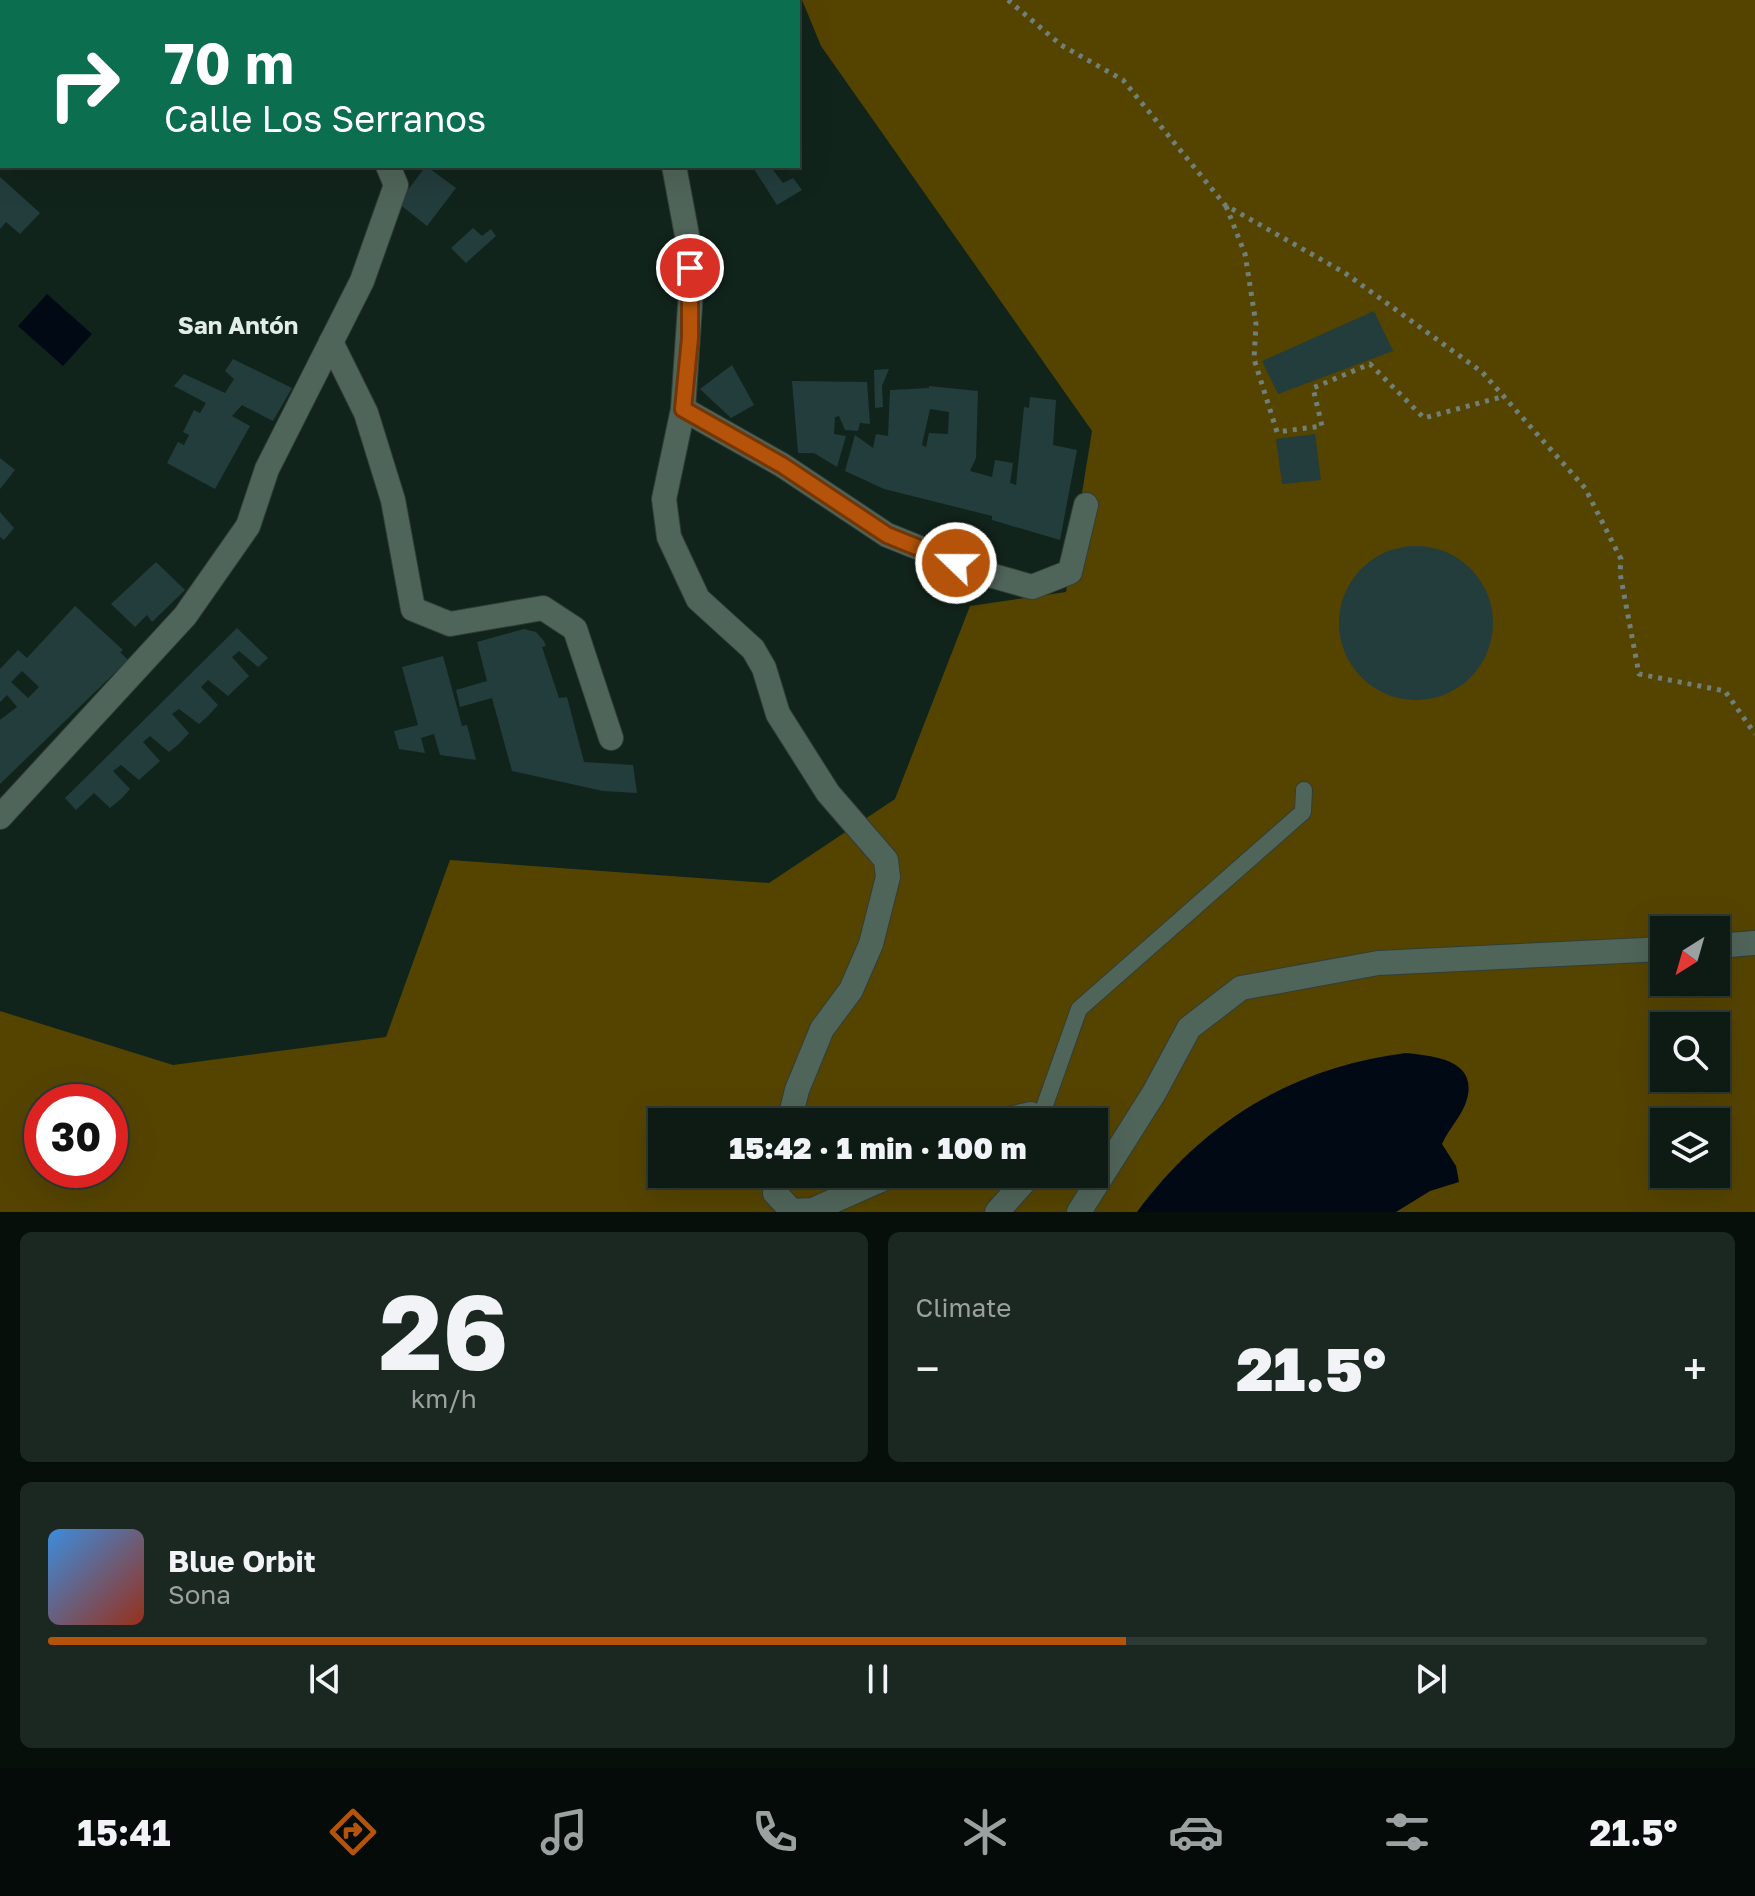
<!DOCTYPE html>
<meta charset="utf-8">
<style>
body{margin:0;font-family:"Golos Text",sans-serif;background:#1b2822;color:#f1f3f6;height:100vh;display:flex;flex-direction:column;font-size:30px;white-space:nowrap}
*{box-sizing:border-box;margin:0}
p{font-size:26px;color:#9aa1a0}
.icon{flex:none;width:44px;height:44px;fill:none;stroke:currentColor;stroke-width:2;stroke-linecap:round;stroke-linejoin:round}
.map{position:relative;height:1212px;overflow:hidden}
.sheet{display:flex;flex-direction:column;gap:20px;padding:20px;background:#070f0b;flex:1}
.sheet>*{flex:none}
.banner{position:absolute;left:0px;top:0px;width:800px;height:168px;box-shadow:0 8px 32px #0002,0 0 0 2px #2d3934;background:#0b6e4f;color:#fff;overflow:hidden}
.needle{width:52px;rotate:217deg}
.controls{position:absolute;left:1650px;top:916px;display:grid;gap:16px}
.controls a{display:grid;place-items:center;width:80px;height:80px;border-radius:0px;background:#0d1b14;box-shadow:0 8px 32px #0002,0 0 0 2px #2d3934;font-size:40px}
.speed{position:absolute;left:24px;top:1084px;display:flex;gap:16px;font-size:40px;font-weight:700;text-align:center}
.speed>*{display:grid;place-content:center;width:104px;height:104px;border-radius:50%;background:#0d1b14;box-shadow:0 8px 32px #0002,0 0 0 2px #2d3934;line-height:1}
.speed .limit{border:12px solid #d22;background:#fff;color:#111}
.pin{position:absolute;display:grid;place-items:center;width:68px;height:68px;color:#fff;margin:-34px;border:4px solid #fff;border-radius:50%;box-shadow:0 2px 8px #0007}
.me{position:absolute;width:88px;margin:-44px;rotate:292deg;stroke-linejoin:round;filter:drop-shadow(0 0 6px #0008)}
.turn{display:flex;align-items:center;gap:28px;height:168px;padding:0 32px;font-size:36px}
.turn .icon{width:104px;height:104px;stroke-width:2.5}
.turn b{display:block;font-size:56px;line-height:68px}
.big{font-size:60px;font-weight:800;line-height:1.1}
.sheet .card{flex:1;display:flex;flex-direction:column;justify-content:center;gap:12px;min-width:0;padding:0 28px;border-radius:12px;background:#1b2822}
.sheet .dial{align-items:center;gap:0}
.dial b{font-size:104px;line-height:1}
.song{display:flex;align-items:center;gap:24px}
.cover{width:96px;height:96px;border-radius:12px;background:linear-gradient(135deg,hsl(210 70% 55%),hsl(10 70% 35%))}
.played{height:8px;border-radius:4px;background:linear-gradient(90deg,#b45309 65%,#2d3934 65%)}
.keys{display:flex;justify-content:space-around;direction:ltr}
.heat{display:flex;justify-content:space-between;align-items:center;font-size:44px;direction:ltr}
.sheet .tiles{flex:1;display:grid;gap:20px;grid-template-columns:1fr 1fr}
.card:last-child{grid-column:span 2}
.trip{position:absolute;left:648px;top:1108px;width:460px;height:80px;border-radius:0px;background:#0d1b14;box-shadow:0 8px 32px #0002,0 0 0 2px #2d3934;font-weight:800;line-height:80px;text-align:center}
.dock{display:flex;height:128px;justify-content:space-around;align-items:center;background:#050b08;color:#9aa1a0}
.dock .icon{width:56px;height:56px}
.dock .selected{color:#b45309}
.dock b{font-size:36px;color:#f1f3f6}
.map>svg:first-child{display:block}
.green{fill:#540;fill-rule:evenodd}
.water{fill:#000914}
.building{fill:#233c3c;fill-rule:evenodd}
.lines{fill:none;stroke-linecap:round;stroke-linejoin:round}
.service-casing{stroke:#323e37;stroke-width:18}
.pedestrian-casing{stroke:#323e37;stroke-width:26}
.minor-casing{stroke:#323e37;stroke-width:26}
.path{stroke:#708078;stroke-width:5;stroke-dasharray:4 6;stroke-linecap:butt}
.service{stroke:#50655a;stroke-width:16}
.pedestrian{stroke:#50655a;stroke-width:24}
.minor{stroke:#50655a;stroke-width:24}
.route-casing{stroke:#753606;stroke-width:20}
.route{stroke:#b45309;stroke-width:14}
.labels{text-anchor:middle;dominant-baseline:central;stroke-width:8;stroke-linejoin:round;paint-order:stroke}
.neighbourhood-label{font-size:24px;font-weight:bold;fill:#e1ede6;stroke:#11241b}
</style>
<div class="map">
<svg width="1755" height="1212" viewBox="0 0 1755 1212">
<rect width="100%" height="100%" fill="#11241b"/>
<path class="green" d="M802,0h953v1212h-1755v-201l173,54 213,-28 64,-177 319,23 126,-84 75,-193 96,-14 26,-161 -271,-385zM1664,930h52v52h-52zM1664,1026h52v52h-52zM42,1102h68v68h-68zM662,1122h432v52h-432zM1664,1122h52v52h-52z"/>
<g class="water">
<path d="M47,294l45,40 -29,32 -45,-40z"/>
<path d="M1406,1053c26,3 72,6 61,46 -4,16 -18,29 -25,45l14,22 3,16 -29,9 -34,21h-259c67,-91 157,-145 269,-159z"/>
</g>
<g class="building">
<path d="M426,166l30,22 -29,38 -29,-23z"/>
<path d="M752,166h18l13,17 10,-5 9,12 -25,15z"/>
<path d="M0,177l40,36 -20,21 -14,-12 -6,7z"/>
<path d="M473,228l9,8 9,-7 5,7 -30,27 -15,-15z"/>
<path d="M1374,311l19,40 -115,43 -16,-33z"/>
<path d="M233,359l59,29 -19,33 -31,-16 -10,11 18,10 -35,63 -48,-26 11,-21 6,3 5,-10 -6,-3 11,-22 6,3 6,-10 -32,-17 10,-12 41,19 9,-14 -9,-8z"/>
<path d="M732,365l22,40 -23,13 -31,-29z"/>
<path d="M889,369l-7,17 1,21 -8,1 -1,-38z"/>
<path d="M792,381l75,1 3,42 -10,-1 -2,8 -13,-1 -6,-14 -4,1 -1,17 12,2 -9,31 -23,-14h-16z"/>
<path d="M929,386l49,5 -2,67 -6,13 22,6 3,-17 18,3 -3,20 6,2 8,-78 5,1 1,-11 26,3 -3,45 24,5 -17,90 -68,-20v-4l-108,-27 -39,-18 10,-36 18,13 3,-14 12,2 2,-46 39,-2zM930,409l19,3 -1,22 -19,-1 -3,14 -4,-2z"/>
<path d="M1315,434l6,46 -39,4 -6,-45z"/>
<path d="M0,458l15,12 -15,19z"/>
<path d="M0,512l14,16 -10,12 -4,-3z"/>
<circle cx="1416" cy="623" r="77"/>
<path d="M156,562l29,28 -33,32 -5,-7 -12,12 -24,-23z"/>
<path d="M75,606l48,44 -3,2 8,8 -128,124v-64l17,-13 -10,-12 -7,7v-33l18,-19 9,8zM22,671l17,16 -11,11 -17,-16z"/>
<path d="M237,628l31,30 -10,9 -19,-16 -7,6 17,19 -21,20 -20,-16 -7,7 17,18 -10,11 -9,8 -20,-15 -7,5 17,19 -10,11 -10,8 -19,-16 -7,6 17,19 -21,19 -18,-15 -8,6 17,18 -8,9 -12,10 -16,-15 -18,17 -11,-12z"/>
<path d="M524,629l12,3 8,9 2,5 -4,1 17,51 8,-1 17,65 49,3 4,28 -34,-2 -91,-20 -20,-73 -32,9 -4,-17 31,-9 -10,-39z"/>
<path d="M443,656l19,70 5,-1 9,35 -36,-5 -6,-21 -13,4 4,15 -26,-4 -5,-18 24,-6 -16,-58z"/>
</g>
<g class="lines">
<g class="service-casing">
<path id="service" d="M1040,1119l39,-110 224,-197 1,-22"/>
</g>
<g class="pedestrian-casing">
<path id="pedestrian" d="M594,2l1,-2"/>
</g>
<g class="minor-casing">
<g id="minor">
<path d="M171,0l2,2"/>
<path d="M464,0l8,2"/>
<path d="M674,166l15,80 2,45 -8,118 -19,90 5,38 29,62 55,50 11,19 14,46 50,79 58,67 2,17 -17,67 -20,46 -29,39 -25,61 -8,32"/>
<path d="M331,342l35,71 27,87 20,109 37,15 93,-16 32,21 36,109"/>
<path d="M683,409l99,56 105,70 92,37 53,15 38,-15 16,-67"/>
<path d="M0,817l185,-201 63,-90 19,-57 95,-188 34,-96 -8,-19"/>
<path d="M1716,946l39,-3"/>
<path d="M996,1122l35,-8 13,8"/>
<path d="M778,1174l-3,19 17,18 21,-1 81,-36"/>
<path d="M997,1212l34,-38"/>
<path d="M1079,1212l75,-119 35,-65 52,-40 137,-25 286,-14"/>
</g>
</g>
<g class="path">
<path d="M1008,0l53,45 62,35 102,125 120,68 137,99 103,116 36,71 -1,14 19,101 86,17 30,43"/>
<path d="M1226,206l19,48 11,70 -2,35 23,73 45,-6 -9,-38 57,-24 54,54 81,-22"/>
</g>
<use href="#service" class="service"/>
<use href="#pedestrian" class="pedestrian"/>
<use href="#minor" class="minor"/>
</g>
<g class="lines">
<g class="route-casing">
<path id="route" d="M690,268v70l-7,71 99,56 105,70 69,28"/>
</g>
<use href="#route" class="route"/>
</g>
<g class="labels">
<g class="neighbourhood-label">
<text x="238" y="324">San Antón</text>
</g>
</g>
</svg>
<div class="controls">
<a><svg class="needle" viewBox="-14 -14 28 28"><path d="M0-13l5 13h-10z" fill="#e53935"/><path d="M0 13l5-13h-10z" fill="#9aa1a0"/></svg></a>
<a><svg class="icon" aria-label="search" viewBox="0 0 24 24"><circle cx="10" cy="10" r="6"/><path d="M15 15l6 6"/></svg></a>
<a><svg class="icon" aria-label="layers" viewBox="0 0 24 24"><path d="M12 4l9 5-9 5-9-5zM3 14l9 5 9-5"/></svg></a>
</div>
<div class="speed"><div class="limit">30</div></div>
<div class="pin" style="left:690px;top:268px;background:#d93025"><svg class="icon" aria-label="arrive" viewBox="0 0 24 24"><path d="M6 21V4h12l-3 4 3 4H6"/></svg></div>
<svg class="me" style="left:956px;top:563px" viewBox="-20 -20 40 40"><circle r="17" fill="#b45309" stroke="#fff" stroke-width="3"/><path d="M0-11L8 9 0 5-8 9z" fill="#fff"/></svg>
<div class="trip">15:42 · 1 min · 100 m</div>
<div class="banner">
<div class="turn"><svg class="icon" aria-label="right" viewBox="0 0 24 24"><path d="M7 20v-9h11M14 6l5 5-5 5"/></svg><div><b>70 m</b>Calle Los Serranos</div></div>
</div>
</div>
<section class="sheet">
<div class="tiles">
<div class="card dial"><b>26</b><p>km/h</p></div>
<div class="card"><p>Climate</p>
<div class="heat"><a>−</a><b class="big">21.5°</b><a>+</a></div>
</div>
<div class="card">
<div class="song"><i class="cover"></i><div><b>Blue Orbit</b><p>Sona</p></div></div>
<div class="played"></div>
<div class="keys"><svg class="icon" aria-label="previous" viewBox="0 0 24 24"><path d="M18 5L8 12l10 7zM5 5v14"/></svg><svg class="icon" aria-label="pause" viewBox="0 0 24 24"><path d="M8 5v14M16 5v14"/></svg><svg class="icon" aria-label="next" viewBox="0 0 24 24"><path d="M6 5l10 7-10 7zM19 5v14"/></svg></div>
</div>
</div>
</section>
<nav class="dock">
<b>15:41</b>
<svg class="icon selected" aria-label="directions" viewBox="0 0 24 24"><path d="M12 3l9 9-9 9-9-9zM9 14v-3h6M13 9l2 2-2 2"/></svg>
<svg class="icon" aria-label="music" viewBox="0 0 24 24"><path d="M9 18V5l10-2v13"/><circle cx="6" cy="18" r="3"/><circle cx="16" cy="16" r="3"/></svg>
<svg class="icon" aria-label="phone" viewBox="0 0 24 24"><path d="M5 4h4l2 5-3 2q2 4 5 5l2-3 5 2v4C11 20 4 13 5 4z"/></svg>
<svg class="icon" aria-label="climate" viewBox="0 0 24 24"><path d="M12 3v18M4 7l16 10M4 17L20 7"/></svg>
<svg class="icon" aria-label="car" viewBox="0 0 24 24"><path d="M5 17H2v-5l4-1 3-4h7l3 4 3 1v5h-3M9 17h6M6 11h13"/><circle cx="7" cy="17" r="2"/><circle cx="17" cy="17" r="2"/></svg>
<svg class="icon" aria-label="filters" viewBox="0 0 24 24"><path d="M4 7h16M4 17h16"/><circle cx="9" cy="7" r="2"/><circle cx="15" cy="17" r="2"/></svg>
<b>21.5°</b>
</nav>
